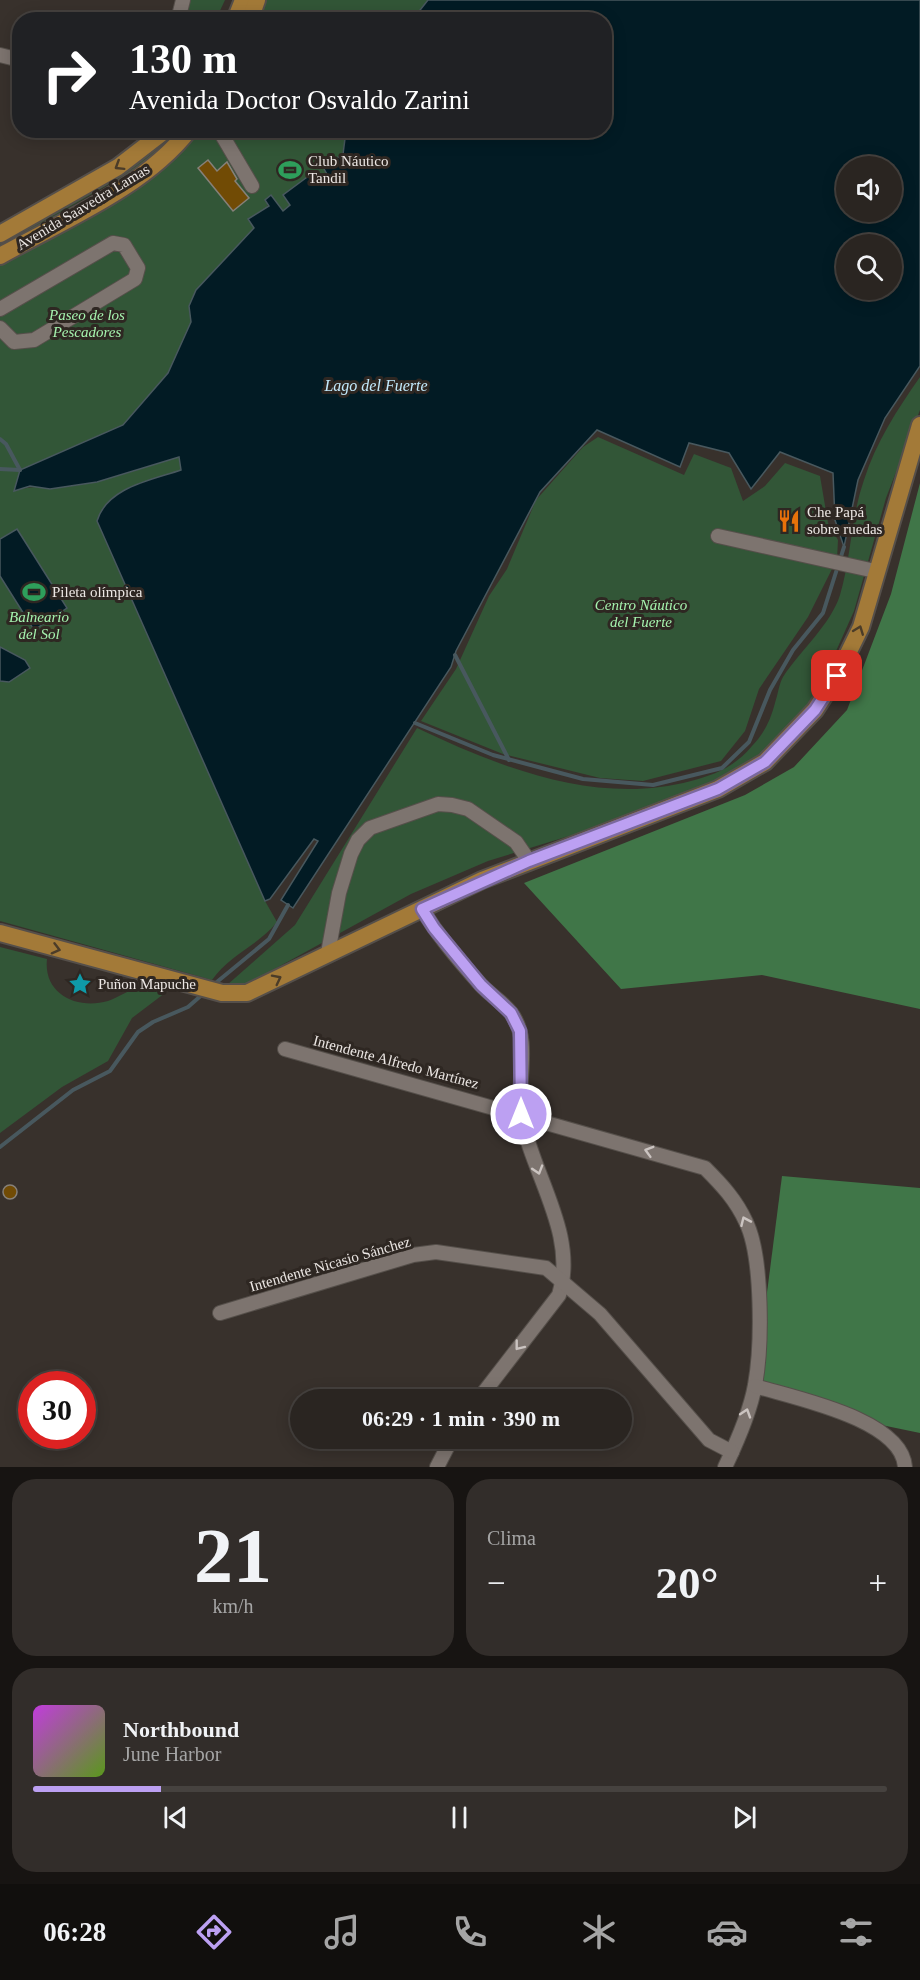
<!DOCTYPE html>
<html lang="es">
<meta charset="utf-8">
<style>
body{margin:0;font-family:"Times New Roman",serif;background:#322d2a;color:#f1f3f6;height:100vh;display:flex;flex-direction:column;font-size:22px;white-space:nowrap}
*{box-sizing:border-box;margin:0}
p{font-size:20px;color:#a5a5a5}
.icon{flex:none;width:33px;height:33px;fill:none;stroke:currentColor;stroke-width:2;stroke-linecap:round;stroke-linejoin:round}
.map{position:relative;height:1467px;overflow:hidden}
.panel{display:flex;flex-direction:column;gap:12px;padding:12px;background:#171412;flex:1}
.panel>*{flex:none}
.banner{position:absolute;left:12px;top:12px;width:600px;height:126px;border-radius:24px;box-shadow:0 3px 15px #0003,0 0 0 2px #46423f;background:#202124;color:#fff;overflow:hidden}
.controls{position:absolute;left:836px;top:156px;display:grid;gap:12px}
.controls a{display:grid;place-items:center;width:66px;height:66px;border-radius:50%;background:#2a2521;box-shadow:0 3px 15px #0003,0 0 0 2px #46423f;font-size:30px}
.speed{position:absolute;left:18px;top:1371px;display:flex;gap:12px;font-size:30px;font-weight:700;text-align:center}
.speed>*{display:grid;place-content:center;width:78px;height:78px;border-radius:50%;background:#2a2521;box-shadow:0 3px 15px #0003,0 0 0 2px #46423f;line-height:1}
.speed .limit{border:9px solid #d22;background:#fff;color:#111}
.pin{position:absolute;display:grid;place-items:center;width:51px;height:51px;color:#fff;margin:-26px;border-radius:12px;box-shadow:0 3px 9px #0006}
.me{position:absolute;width:66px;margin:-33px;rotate:0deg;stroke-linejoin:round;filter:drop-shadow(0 0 4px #0008)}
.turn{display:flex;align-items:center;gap:21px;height:126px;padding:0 18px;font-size:27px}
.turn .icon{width:78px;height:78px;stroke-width:2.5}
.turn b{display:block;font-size:42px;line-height:51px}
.big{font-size:45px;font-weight:700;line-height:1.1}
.panel .widget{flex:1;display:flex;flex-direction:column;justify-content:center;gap:9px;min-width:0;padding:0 21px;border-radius:24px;background:#322d2a}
.panel .dial{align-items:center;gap:0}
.dial b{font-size:78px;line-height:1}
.song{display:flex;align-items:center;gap:18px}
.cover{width:72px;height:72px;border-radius:9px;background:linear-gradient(135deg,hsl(290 70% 55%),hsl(90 70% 35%))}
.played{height:6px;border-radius:3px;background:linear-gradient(90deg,#bca0f2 15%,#46423f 15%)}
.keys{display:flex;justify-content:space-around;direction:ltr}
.heat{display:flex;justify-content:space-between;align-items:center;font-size:33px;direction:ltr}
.panel .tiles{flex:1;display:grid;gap:12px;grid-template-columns:1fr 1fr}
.widget:last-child{grid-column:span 2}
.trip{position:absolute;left:290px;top:1389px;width:342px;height:60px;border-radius:30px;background:#2a2521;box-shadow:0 3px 15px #0003,0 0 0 2px #46423f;font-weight:700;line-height:60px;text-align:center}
.tabs{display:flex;height:96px;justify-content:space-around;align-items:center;background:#110f0d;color:#a5a5a5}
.tabs .icon{width:42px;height:42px}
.tabs .on{color:#bca0f2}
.tabs b{font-size:27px;color:#f1f3f6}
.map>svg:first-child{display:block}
.green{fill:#325637}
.forest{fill:#407648}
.water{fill:#021b24;stroke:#48585e;stroke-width:1.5;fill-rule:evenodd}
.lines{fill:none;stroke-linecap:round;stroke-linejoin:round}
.stream{stroke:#48585e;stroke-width:4}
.building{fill:#714b05;stroke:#868079;stroke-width:1.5}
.minor-casing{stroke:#554f4a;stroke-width:16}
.major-casing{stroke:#554f4a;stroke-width:20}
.minor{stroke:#7d746f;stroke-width:14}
.major{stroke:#a37a38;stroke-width:16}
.oneway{stroke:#4b3c28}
.oneway2{stroke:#cbc4c1}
.route-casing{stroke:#7a689d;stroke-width:15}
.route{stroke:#bca0f2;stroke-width:10}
.labels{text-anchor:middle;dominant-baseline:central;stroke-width:6;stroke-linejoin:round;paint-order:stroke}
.poi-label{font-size:15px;fill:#ece7e4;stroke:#2e2722;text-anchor:start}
.street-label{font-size:15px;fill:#ece7e4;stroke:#2e2722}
.park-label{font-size:15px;font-style:italic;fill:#a5f3ae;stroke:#2e2722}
.water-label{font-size:16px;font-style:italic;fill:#c2eafd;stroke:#2e2722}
</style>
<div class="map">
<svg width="920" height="1467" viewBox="0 0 920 1467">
<rect width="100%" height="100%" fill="#38312c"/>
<g class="green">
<path d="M186,0h39l-9,19 -35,1z"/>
<path d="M263,0h165l-15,19 -158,1z"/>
<path d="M174,131h4l-13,16 -21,17 -144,83v-4l142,-83 21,-16z"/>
<path d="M195,131h151c-2,20 -6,40 -24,52l-8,-10 -31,22 8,10 -8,6 -13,-16c-2,28 -61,87 -81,111l2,16 -23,51 -45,52 -102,45 -6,21c20,-7 43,-3 65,-6 34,-6 66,-18 99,-29l2,14 -54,19 -12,7 -13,37 163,368 12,21c-18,23 -48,33 -65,58l-212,-59v-659z"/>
<path d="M920,377v33l-34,88 -32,113 -39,87 -56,59 -25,18 -73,29 -66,24 -107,33 -77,33 -164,90 -20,1 68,-60 122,-197c84,40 181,78 274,53 26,-7 43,-14 61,-35 12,-12 19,-27 23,-43 3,-9 4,-19 8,-26 17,-26 48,-53 57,-82 11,-37 11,-78 24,-115 12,-38 33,-70 56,-103z"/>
<path d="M598,437l86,38 10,-21 37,14 12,33 22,-15 20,-23 35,13 8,47 10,17 -1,19 -29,58 -49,72 -14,42 -24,30 -78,20 -43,-3 -97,-24 -82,-33 35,-52 33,-73 18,-27 29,-69 47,-53z"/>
<path d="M0,947l47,12c-4,35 30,51 61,42 10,-3 24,-14 35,-14 7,0 16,4 22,6l-33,25 -24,43 -46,26 -62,46z"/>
</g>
<g class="forest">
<path d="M920,483v526l-158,-34 -141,14 -97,-106 221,-88 49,-28 53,-57 44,-116z"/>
<path d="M782,1176l138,12v245l-53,-11 -112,-36z"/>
</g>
<g class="water">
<path d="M428,0h492v366l-35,52 -27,62 -14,67 -9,-27 -2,-47 -53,-21 -29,37 -22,-36 -40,-10 -9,24 -83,-37 -57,62 -84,159 -5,16 -158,241 -12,-8 37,-59 -4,-2 -44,60 -5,2 -168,-380c10,-34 55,-41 84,-51l-2,-13 -82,25 -47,7 -20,-3 -16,5 6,-21 103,-45 45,-52 23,-51 -2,-16 7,-16 58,-62 -6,-9 21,-13 -4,-6 6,-5 12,16 7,-6 -7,-10 31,-23 7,11 8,-5 -6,-11 20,-13 3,-23 258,-1v-110l-191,-1zM846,166h45v46h-45zM891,244v46h-45v-46z"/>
<path d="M17,529l50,79 -33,22 -34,-54v-37z"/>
<path d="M0,647l25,13 5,8 -21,14 -9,-1z"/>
</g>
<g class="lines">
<g class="stream">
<path d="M0,439l6,5 14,26"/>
<path d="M0,469l20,1"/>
<path d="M455,655l54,105"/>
<path d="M415,723l78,32 90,24 70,6 69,-17 27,-26 21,-52 23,-40 30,-37 21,-66"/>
<path d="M212,986l57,-47 19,-34"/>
<path d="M0,1147l73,-57 37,-19 28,-39 15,-10 35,-15 16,-14"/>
</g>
</g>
<g class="building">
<path d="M208,160l9,11 10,-9 10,17 -2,2 14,17 -16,13 -35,-43z"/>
<circle cx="10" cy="1192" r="7"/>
</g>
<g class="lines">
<g class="minor-casing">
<g id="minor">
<path d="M178,20l5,-20"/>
<path d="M0,55l20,5"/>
<path d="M219,130l33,56"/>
<path d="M0,309l113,-66 11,2 14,23 -3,11 -101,61 -20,2 -14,-14"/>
<path d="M718,536l157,35"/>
<path d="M422,909c16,27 38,53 59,76 9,10 22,17 30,28 21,27 5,70 10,102 11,60 57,119 38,180l-81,105"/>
<path d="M328,953l11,-60 12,-39 7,-14 12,-12 68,-24 14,1 16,4 48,33 13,19"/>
<path d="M285,1049l420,119c17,17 31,32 41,54 17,35 16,125 9,163 -5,28 -18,57 -30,82"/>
<path d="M220,1313l193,-58 23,-3 110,16 54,46 109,126 23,12"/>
<path d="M755,1386c39,12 147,33 150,81"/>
<path d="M437,1467l15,-29"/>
</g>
</g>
<g class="major-casing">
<g id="major">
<path d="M235,20l8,-20"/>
<path d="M250,20l7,-20"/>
<path d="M0,234l118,-67 48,-37"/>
<path d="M0,256c62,-35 144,-68 189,-126"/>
<path d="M0,933l222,60h25l235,-113 236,-91 47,-27 50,-52 22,-34 24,-49 59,-202"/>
</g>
</g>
<use href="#minor" class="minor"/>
<use href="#major" class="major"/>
</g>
<defs><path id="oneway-chevron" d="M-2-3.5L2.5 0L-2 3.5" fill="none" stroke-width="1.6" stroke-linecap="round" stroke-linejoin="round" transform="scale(1.5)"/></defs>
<g class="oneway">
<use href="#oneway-chevron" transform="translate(119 166) rotate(148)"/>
<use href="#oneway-chevron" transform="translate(859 630) rotate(-69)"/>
<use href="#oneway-chevron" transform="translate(56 949) rotate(15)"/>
<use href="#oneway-chevron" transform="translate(277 979) rotate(-27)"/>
</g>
<g class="oneway2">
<use href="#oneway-chevron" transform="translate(649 1151) rotate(-164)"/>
<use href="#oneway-chevron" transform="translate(538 1170) rotate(73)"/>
<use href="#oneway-chevron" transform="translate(745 1221) rotate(-114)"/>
<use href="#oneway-chevron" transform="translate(519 1346) rotate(128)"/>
<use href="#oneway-chevron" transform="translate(746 1413) rotate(-72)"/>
</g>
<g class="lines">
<g class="route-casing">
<path id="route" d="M521,1114l-1,-83 -9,-18 -30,-28 -47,-57 -12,-19 107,-48 189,-72 47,-27 50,-52 22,-34"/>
</g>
<use href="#route" class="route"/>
</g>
<defs>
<g id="stadium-bare" transform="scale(1.8)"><path d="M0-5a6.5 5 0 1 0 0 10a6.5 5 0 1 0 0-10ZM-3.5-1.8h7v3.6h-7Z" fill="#2e9e5b" stroke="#2e2722" stroke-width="2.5" paint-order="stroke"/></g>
<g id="restaurant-bare" transform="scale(1.8)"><path d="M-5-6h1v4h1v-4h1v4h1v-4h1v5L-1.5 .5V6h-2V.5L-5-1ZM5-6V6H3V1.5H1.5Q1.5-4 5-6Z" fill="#e8710a" stroke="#2e2722" stroke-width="2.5" paint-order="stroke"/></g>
<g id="sight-bare" transform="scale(1.8)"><path d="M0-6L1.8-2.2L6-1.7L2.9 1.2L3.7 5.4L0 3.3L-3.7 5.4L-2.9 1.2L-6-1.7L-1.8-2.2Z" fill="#0f9aa8" stroke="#2e2722" stroke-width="2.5" paint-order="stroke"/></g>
</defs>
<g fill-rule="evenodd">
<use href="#stadium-bare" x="290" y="170"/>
<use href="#restaurant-bare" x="789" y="521"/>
<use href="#stadium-bare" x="34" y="592"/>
<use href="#sight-bare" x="80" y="984"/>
</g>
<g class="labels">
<g class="poi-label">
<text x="308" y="161">Club Náutico<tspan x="308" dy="17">Tandil</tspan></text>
<text x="807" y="512">Che Papá<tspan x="807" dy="17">sobre ruedas</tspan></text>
<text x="52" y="592">Pileta olímpica</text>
<text x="98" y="984">Puñon Mapuche</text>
</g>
<g class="street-label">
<text transform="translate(83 207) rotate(-31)">Avenida Saavedra Lamas</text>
<text transform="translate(396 1062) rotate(15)">Intendente Alfredo Martínez</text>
<text transform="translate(330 1264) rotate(-16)">Intendente Nicasio Sánchez</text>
</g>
<g class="park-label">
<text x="87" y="315">Paseo de los<tspan x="87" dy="17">Pescadores</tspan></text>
<text x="641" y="605">Centro Náutico<tspan x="641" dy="17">del Fuerte</tspan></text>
<text x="39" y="617">Balneario<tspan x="39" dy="17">del Sol</tspan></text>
</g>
<g class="water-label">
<text x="376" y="385">Lago del Fuerte</text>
</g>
</g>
</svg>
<div class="controls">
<a><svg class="icon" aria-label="sound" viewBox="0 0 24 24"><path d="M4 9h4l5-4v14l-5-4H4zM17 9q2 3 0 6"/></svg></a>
<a><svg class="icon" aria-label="search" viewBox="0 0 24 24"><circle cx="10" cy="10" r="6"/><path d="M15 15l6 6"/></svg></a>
</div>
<div class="speed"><div class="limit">30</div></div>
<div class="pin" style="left:837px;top:676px;background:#d93025"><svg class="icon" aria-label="arrive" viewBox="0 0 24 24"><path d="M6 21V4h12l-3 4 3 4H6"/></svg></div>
<svg class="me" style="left:521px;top:1114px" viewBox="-20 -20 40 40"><circle r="17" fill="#bca0f2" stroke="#fff" stroke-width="3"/><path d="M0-11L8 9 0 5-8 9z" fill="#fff"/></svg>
<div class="trip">06:29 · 1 min · 390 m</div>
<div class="banner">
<div class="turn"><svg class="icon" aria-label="right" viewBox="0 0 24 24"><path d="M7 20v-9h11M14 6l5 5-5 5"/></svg><div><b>130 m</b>Avenida Doctor Osvaldo Zarini</div></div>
</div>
</div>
<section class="panel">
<div class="tiles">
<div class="widget dial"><b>21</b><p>km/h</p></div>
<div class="widget"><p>Clima</p>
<div class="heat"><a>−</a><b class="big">20°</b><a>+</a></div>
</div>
<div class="widget">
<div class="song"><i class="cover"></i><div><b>Northbound</b><p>June Harbor</p></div></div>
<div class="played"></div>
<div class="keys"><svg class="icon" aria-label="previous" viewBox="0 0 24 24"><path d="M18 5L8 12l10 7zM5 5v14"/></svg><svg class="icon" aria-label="pause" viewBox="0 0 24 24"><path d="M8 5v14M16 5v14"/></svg><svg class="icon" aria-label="next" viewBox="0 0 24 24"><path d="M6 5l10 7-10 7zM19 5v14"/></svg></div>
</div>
</div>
</section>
<nav class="tabs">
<b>06:28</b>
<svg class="icon on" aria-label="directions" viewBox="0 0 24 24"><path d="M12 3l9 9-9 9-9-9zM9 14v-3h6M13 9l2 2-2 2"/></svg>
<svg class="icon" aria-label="music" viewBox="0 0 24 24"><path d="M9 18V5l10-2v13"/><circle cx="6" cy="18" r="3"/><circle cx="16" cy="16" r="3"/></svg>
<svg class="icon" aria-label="phone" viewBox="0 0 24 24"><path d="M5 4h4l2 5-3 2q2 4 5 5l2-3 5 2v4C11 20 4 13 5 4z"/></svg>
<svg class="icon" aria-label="climate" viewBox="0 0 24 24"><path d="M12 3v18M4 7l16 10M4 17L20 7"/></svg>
<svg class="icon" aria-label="car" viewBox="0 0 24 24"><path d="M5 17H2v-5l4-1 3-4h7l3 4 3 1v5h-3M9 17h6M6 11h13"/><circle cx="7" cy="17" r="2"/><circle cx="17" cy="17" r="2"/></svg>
<svg class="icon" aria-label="filters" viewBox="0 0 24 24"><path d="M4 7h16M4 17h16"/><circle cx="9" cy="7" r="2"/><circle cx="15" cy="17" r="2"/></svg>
</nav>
